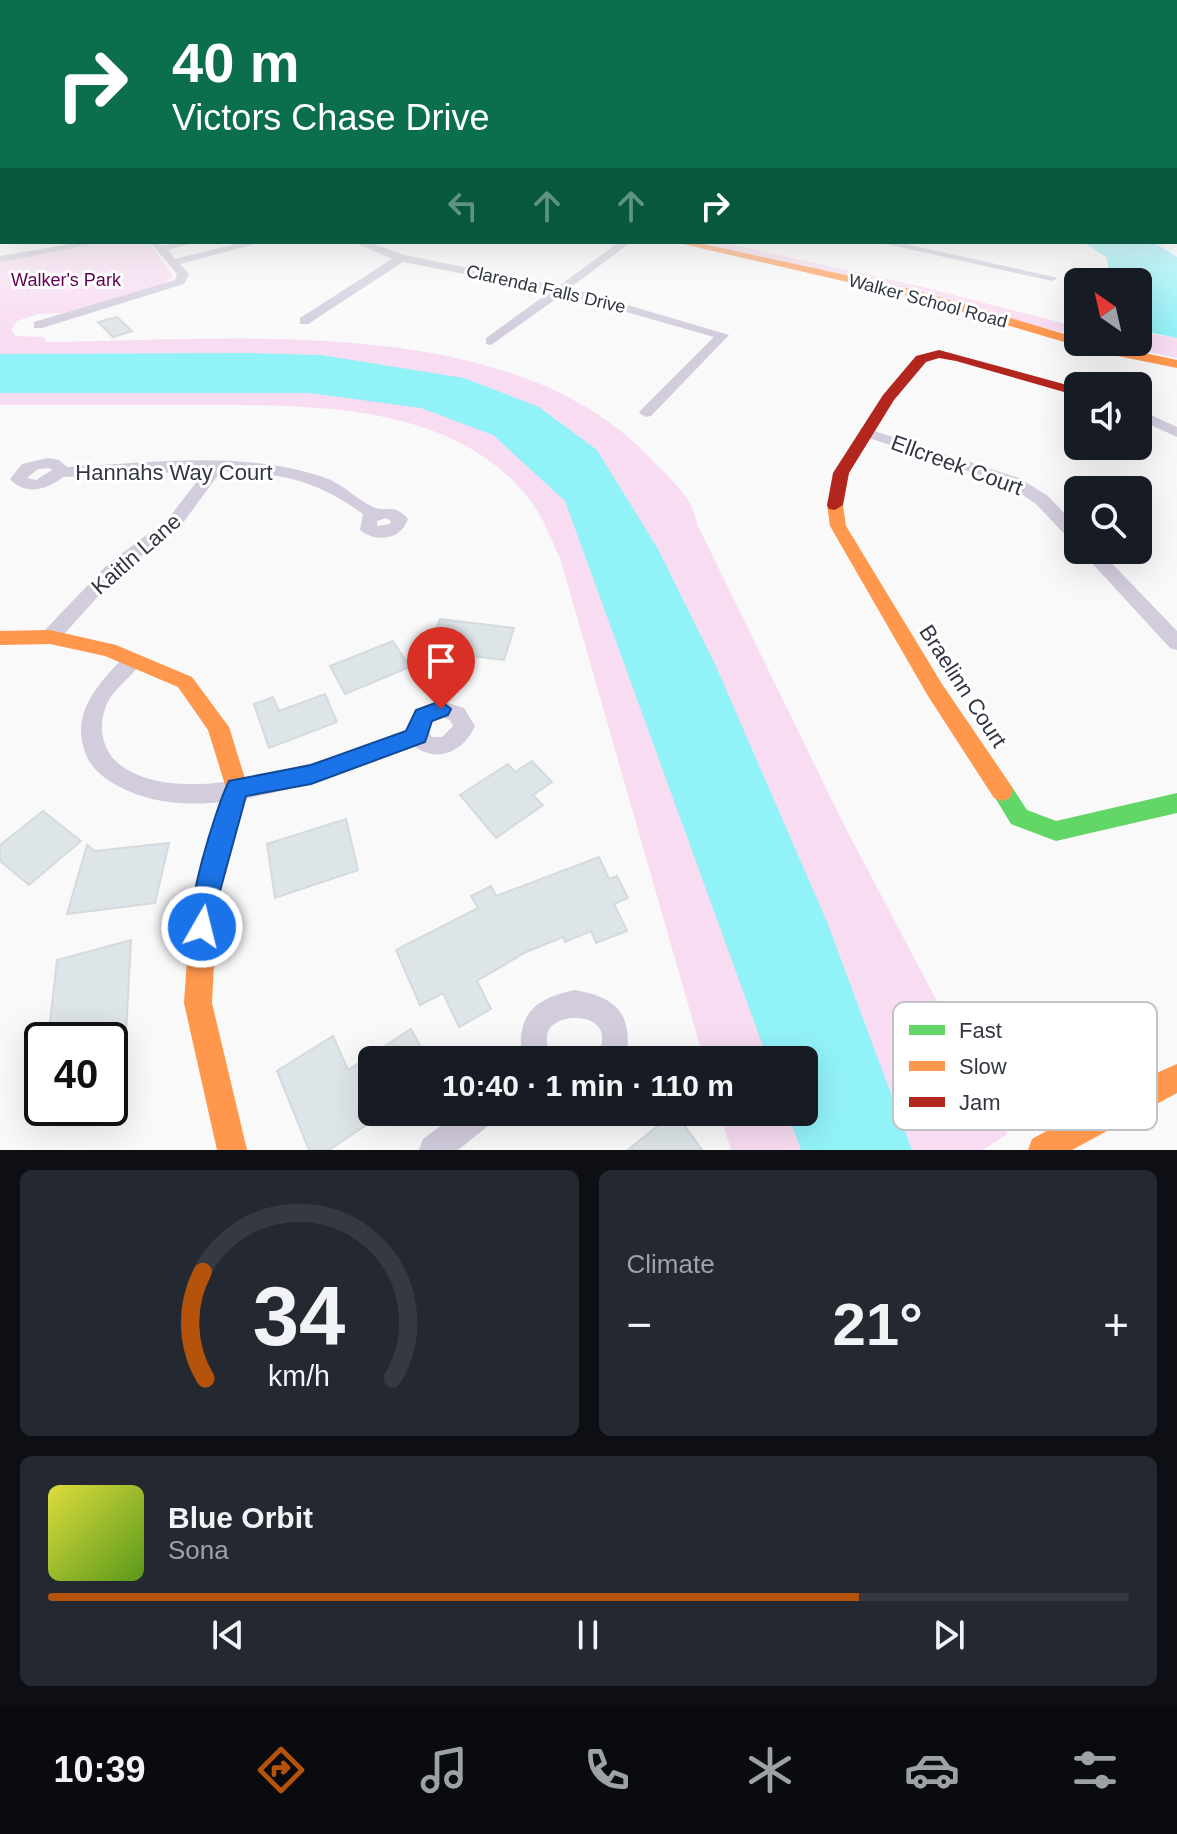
<!DOCTYPE html>
<meta charset="utf-8">
<style>
body{margin:0;font-family:Arial,sans-serif;background:#242831;color:#f1f3f6;height:100vh;display:flex;flex-direction:column;font-size:30px;white-space:nowrap}
*{box-sizing:border-box;margin:0}
p{font-size:26px;color:#9ea1a6}
.icon{flex:none;width:44px;height:44px;fill:none;stroke:currentColor;stroke-width:2;stroke-linecap:round;stroke-linejoin:round}
.map{position:relative;height:1150px;overflow:hidden}
.details{display:flex;flex-direction:column;gap:20px;padding:20px;background:#0d0f14;flex:1}
.details>*{flex:none}
.hud{position:absolute;left:0px;top:0px;width:1178px;height:244px;box-shadow:0 8px 32px #0002;background:#0b6e4f;color:#fff;overflow:hidden}
.needle{width:52px;rotate:326deg}
.buttons{position:absolute;left:1064px;top:268px;display:grid;gap:16px}
.buttons a{display:grid;place-items:center;width:88px;height:88px;border-radius:12px;background:#171b24;box-shadow:0 8px 32px #0002;font-size:40px}
.speed{position:absolute;left:24px;top:1022px;display:flex;gap:16px;font-size:40px;font-weight:700;text-align:center}
.speed>*{display:grid;place-content:center;width:104px;height:104px;border-radius:50%;background:#171b24;box-shadow:0 8px 32px #0002;line-height:1}
.speed .limit{border:4px solid #111;border-radius:12px;background:#fff;color:#111}
.pin{position:absolute;display:grid;place-items:center;width:68px;height:68px;color:#fff;margin:-82px -34px;border-radius:50% 50% 50% 0;rotate:-45deg;box-shadow:0 0 8px #0007}
.pin .icon{rotate:45deg}
.me{position:absolute;width:88px;margin:-44px;rotate:8deg;stroke-linejoin:round;filter:drop-shadow(0 0 6px #0008)}
.turn{display:flex;align-items:center;gap:28px;height:168px;padding:0 40px;font-size:36px}
.turn .icon{width:104px;height:104px;stroke-width:2.5}
.turn b{display:block;font-size:56px;line-height:68px}
.lanes{display:flex;align-items:center;height:76px;padding:0 40px;background:#0003;justify-content:center;gap:40px;direction:ltr}
.lanes .off{opacity:.35}
.big{font-size:60px;font-weight:700;line-height:1.1}
.details .tile{flex:1;display:flex;flex-direction:column;justify-content:center;gap:12px;min-width:0;padding:0 28px;border-radius:12px;background:#242831}
.details .dial{align-items:center;gap:0}
.dial svg{height:208px;overflow:visible;fill:none;stroke:#363941;stroke-width:7;stroke-linecap:round;text-anchor:middle}
.dial text{fill:#f1f3f6;stroke:none}
.song{display:flex;align-items:center;gap:24px}
.cover{width:96px;height:96px;border-radius:12px;background:linear-gradient(135deg,hsl(60 70% 55%),hsl(90 70% 35%))}
.played{height:8px;border-radius:4px;background:linear-gradient(90deg,#b45309 75%,#363941 75%)}
.keys{display:flex;justify-content:space-around;direction:ltr}
.heat{display:flex;justify-content:space-between;align-items:center;font-size:44px;direction:ltr}
.details .tiles{flex:1;display:grid;gap:20px;grid-template-columns:1fr 1fr}
.tile:last-child{grid-column:span 2}
.trip{position:absolute;left:358px;top:1046px;width:460px;height:80px;border-radius:12px;background:#171b24;box-shadow:0 8px 32px #0002;font-weight:700;line-height:80px;text-align:center}
.tab-bar{display:flex;height:128px;justify-content:space-around;align-items:center;background:#090b0e;color:#9ea1a6}
.tab-bar .icon{width:56px;height:56px}
.tab-bar .selected{color:#b45309}
.tab-bar b{font-size:36px;color:#f1f3f6}
.map>svg:first-child{display:block}
.green{fill:#f8dcf2}
.water{fill:#91f2f8}
.building{fill:#dee5e9;stroke:#d4dade;stroke-width:2}
.lines{fill:none;stroke-linecap:round;stroke-linejoin:round}
.street{fill:#d2ccdd;fill-rule:evenodd}
.fast{fill:#63d668;fill-rule:evenodd}
.slow{fill:#ff974d;fill-rule:evenodd}
.jam{fill:#b3261e;fill-rule:evenodd}
.route{fill:#1a73e8;stroke:#114b97;stroke-width:2}
.labels{text-anchor:middle;dominant-baseline:central;stroke-width:6;stroke-linejoin:round;paint-order:stroke}
.far-park-label{font-size:18px;fill:#600055;stroke:#fff}
.far-street-label{font-size:18px;fill:#323743;stroke:#fff}
.street-label{font-size:22px;fill:#323743;stroke:#fff}
.key{fill:#fff;stroke:#c2c3c7;stroke-width:2}
.key-label{font-size:22px;fill:#323743}
</style>
<div class="map">
<svg width="1177" height="1150" viewBox="0 0 1177 1150">
<rect width="100%" height="100%" fill="#f9f9f9"/>
<g class="green">
<path d="M112,242l37,1 25,34 -11,7 -99,29 -26,1 -21,7 -6,9 5,6 28,1 2,5c190,-1 467,-33 608,120 18,19 39,35 43,62l147,301 163,309 -24,16h-252l-12,-38h85v-52h-100l-143,-499c-9,-20 -17,-42 -30,-60 -76,-99 -219,-96 -331,-96 -67,0 -133,0 -200,0v-144z"/>
<path d="M689,242h32l198,44 159,41v9z"/>
<path d="M1138,332l39,6v20l-74,-16h35z"/>
</g>
<g class="water">
<path d="M1084,242h69l24,15v81l-39,-8v-48h-32l3,-9 -2,-15z"/>
<path d="M249,353l72,2 143,23 75,29 58,43 61,99 57,115 112,258 85,228h-111l-14,-38h17v-52h-36l-203,-559 -72,-66 -72,-27 -112,-15h-309v-39z"/>
</g>
<g class="building">
<path d="M117,317l15,14 -19,6 -15,-15z"/>
<path d="M440,619l74,9 -10,32 -77,-9z"/>
<path d="M393,641l17,26 -65,27 -15,-28z"/>
<path d="M325,694l12,28 -68,26 -15,-44 19,-7 6,14z"/>
<path d="M532,761l20,21 -19,13 10,10 -47,33 -36,-43 48,-31 7,8z"/>
<path d="M43,811l38,30 -52,44 -29,-24v-16z"/>
<path d="M346,819l12,51 -83,28 -8,-54z"/>
<path d="M169,843l-14,60 -88,11 20,-69 8,6z"/>
<path d="M599,857l10,22 8,-3 11,22 -14,6 13,27 -31,12 -5,-12 -26,11 -2,-5 -37,15 -49,29 14,28 -32,18 -16,-34 -23,12 -24,-55 82,-42 -7,-12 20,-10 5,10z"/>
<path d="M131,940l-5,94 -20,6h-58l9,-80z"/>
<path d="M411,1029l17,31h-56v61l-43,29h-20l-32,-79 56,-35 15,34z"/>
<path d="M675,1112l27,38h-74z"/>
</g>
<g class="lines">
<g class="street">
<path d="M82,242h24l-106,20v-6z"/>
<path d="M150,242l13,3 34,-3 -29,8 7,9 69,-17h19l-83,22 9,10 -5,10 -142,44h-8v-6l141,-42 2,-6z"/>
<path d="M354,242h15l35,13 155,31 60,-44h12l-61,46 159,47 -78,81 -5,1 -7,-4 2,-3 73,-73 -151,-43 -72,51 -5,-1v-6l65,-47 -148,-29 -95,62h-8v-6l92,-59z"/>
<path d="M877,242h20l161,36 -6,3z"/>
<path d="M1138,409l39,18v10l-39,-18z"/>
<path d="M865,428l154,50 29,18 30,32v15l-6,-1 -36,-38 -29,-20 -147,-49v-6z"/>
<path d="M48,458l11,2 8,7c85,-4 175,-17 256,10 21,7 36,25 53,31 12,4 18,-5 32,11 -7,21 -32,24 -48,11l3,-16c-46,-34 -85,-42 -142,-43l-41,56 -60,45 -63,70h-14l-3,-5 3,-5 65,-68 60,-45 37,-48 -142,6c-16,13 -38,19 -53,2l12,-15zM49,468l3,2 -16,10 -9,-2 11,-9zM386,518l5,3 -1,3 -13,2v-5z"/>
<path d="M1080,550h19l78,81v19l-7,-2z"/>
<path d="M132,654l7,2 3,5c-10,17 -31,28 -37,48 -7,20 -2,42 14,55 64,51 218,-8 287,-33l11,-22 24,-8 23,7 11,18c-11,25 -37,38 -61,20 -82,30 -213,86 -296,40 -13,-7 -24,-15 -31,-29 -19,-42 11,-73 38,-101zM441,717l9,3 3,6 -11,11h-10l-5,-8 4,-8z"/>
<path d="M575,990c44,8 58,25 51,70h-28c1,-7 5,-18 4,-25 -3,-23 -51,-22 -55,0 -1,7 2,18 3,25h-28c-6,-44 10,-61 53,-70z"/>
<path d="M459,1112h39l-5,10 -35,28h-39l4,-11z"/>
</g>
<path class="fast" d="M1002,781l8,3 17,26 29,11 121,-28v20l-121,28 -45,-17 -20,-33 3,-7z"/>
<g class="slow">
<path d="M674,242h20l221,48 163,48v4h15l84,18v8l-79,-16 -190,-56z"/>
<path d="M835,500l8,5 3,21 96,158 68,100 3,7 -3,7 -8,3 -8,-3 -66,-102 -98,-170 -3,-21z"/>
<path d="M50,630l66,15 76,32 37,50 19,61 -31,114 -5,101 35,147h-30l-33,-147 7,-101 35,-114 -18,-58 -30,-43 -73,-31 -55,-12 -50,1v-14z"/>
<path d="M1177,1064v29l-105,57h-44l4,-11 99,-55z"/>
</g>
<path class="jam" d="M939,350l139,38v8l-122,-35 -17,-3 -13,4 -32,38 -45,73 -6,32 -8,5 -6,-1 -2,-4 6,-32 50,-78 33,-39z"/>
</g>
<linearGradient id="sky" x2="0" y2="1"><stop stop-color="#85cdee"/><stop offset="0.52" stop-color="#fcfcfc"/><stop offset="1" stop-color="#fcfcfc" stop-opacity="0"/></linearGradient>
<rect width="1177" height="335" fill="url(#sky)"/>
<path class="route" d="M441,701l10,8 -3,6 -16,6 -7,21 -114,42 -65,12 -29,106 -5,34 -10,4 -9,-4c-10,-23 23,-129 36,-155l82,-16 95,-34 10,-21z"/>
<g class="labels">
<g class="far-park-label">
<text x="66" y="280">Walker's Park</text>
</g>
<g class="far-street-label">
<text transform="translate(546 289) rotate(13)">Clarenda Falls Drive</text>
<text transform="translate(928 301) rotate(15)">Walker School Road</text>
</g>
<g class="street-label">
<text transform="translate(957 465) rotate(20)">Ellcreek Court</text>
<text x="174" y="472">Hannahs Way Court</text>
<text transform="translate(136 554) rotate(-41)">Kaitln Lane</text>
<text transform="translate(963 686) rotate(57)">Braelinn Court</text>
</g>
</g>
<rect x="893" y="1002" width="264" height="128" rx="12" class="key"/>
<rect x="909" y="1025" width="36" height="10" fill="#63d668"/>
<rect x="909" y="1061" width="36" height="10" fill="#ff974d"/>
<rect x="909" y="1097" width="36" height="10" fill="#b3261e"/>
<g class="key-label">
<text x="959" y="1038">Fast</text>
<text x="959" y="1074">Slow</text>
<text x="959" y="1110">Jam</text>
</g>
</svg>
<div class="buttons">
<a><svg class="needle" viewBox="-14 -14 28 28"><path d="M0-13l5 13h-10z" fill="#e53935"/><path d="M0 13l5-13h-10z" fill="#9ea1a6"/></svg></a>
<a><svg class="icon" aria-label="sound" viewBox="0 0 24 24"><path d="M4 9h4l5-4v14l-5-4H4zM17 9q2 3 0 6"/></svg></a>
<a><svg class="icon" aria-label="search" viewBox="0 0 24 24"><circle cx="10" cy="10" r="6"/><path d="M15 15l6 6"/></svg></a>
</div>
<div class="speed"><div class="limit">40</div></div>
<div class="pin" style="left:441px;top:709px;background:#d93025"><svg class="icon" aria-label="arrive" viewBox="0 0 24 24"><path d="M6 21V4h12l-3 4 3 4H6"/></svg></div>
<svg class="me" style="left:202px;top:927px" viewBox="-20 -20 40 40"><circle r="17" fill="#1a73e8" stroke="#fff" stroke-width="3"/><path d="M0-11L8 9 0 5-8 9z" fill="#fff"/></svg>
<div class="trip">10:40 · 1 min · 110 m</div>
<div class="hud">
<div class="turn"><svg class="icon" aria-label="right" viewBox="0 0 24 24"><path d="M7 20v-9h11M14 6l5 5-5 5"/></svg><div><b>40 m</b>Victors Chase Drive</div></div>
<div class="lanes"><svg class="icon off" aria-label="left" viewBox="0 0 24 24"><path d="M17 20v-9H6M10 6l-5 5 5 5"/></svg><svg class="icon off" aria-label="ahead" viewBox="0 0 24 24"><path d="M12 20V5M6 11l6-6 6 6"/></svg><svg class="icon off" aria-label="ahead" viewBox="0 0 24 24"><path d="M12 20V5M6 11l6-6 6 6"/></svg><svg class="icon" aria-label="right" viewBox="0 0 24 24"><path d="M7 20v-9h11M14 6l5 5-5 5"/></svg></div>
</div>
</div>
<section class="details">
<div class="tiles">
<div class="tile dial"><svg viewBox="0 0 100 80">
<path d="M14 69A42 42 0 1 1 86 69"/>
<path d="M14 69A42 42 0 0 1 13 28" stroke="#b45309"/>
<text x="50" y="56" font-size="32" font-weight="700">34</text>
<text x="50" y="72" font-size="11">km/h</text>
</svg></div>
<div class="tile"><p>Climate</p>
<div class="heat"><a>−</a><b class="big">21°</b><a>+</a></div>
</div>
<div class="tile">
<div class="song"><i class="cover"></i><div><b>Blue Orbit</b><p>Sona</p></div></div>
<div class="played"></div>
<div class="keys"><svg class="icon" aria-label="previous" viewBox="0 0 24 24"><path d="M18 5L8 12l10 7zM5 5v14"/></svg><svg class="icon" aria-label="pause" viewBox="0 0 24 24"><path d="M8 5v14M16 5v14"/></svg><svg class="icon" aria-label="next" viewBox="0 0 24 24"><path d="M6 5l10 7-10 7zM19 5v14"/></svg></div>
</div>
</div>
</section>
<nav class="tab-bar">
<b>10:39</b>
<svg class="icon selected" aria-label="directions" viewBox="0 0 24 24"><path d="M12 3l9 9-9 9-9-9zM9 14v-3h6M13 9l2 2-2 2"/></svg>
<svg class="icon" aria-label="music" viewBox="0 0 24 24"><path d="M9 18V5l10-2v13"/><circle cx="6" cy="18" r="3"/><circle cx="16" cy="16" r="3"/></svg>
<svg class="icon" aria-label="phone" viewBox="0 0 24 24"><path d="M5 4h4l2 5-3 2q2 4 5 5l2-3 5 2v4C11 20 4 13 5 4z"/></svg>
<svg class="icon" aria-label="climate" viewBox="0 0 24 24"><path d="M12 3v18M4 7l16 10M4 17L20 7"/></svg>
<svg class="icon" aria-label="car" viewBox="0 0 24 24"><path d="M5 17H2v-5l4-1 3-4h7l3 4 3 1v5h-3M9 17h6M6 11h13"/><circle cx="7" cy="17" r="2"/><circle cx="17" cy="17" r="2"/></svg>
<svg class="icon" aria-label="filters" viewBox="0 0 24 24"><path d="M4 7h16M4 17h16"/><circle cx="9" cy="7" r="2"/><circle cx="15" cy="17" r="2"/></svg>
</nav>
